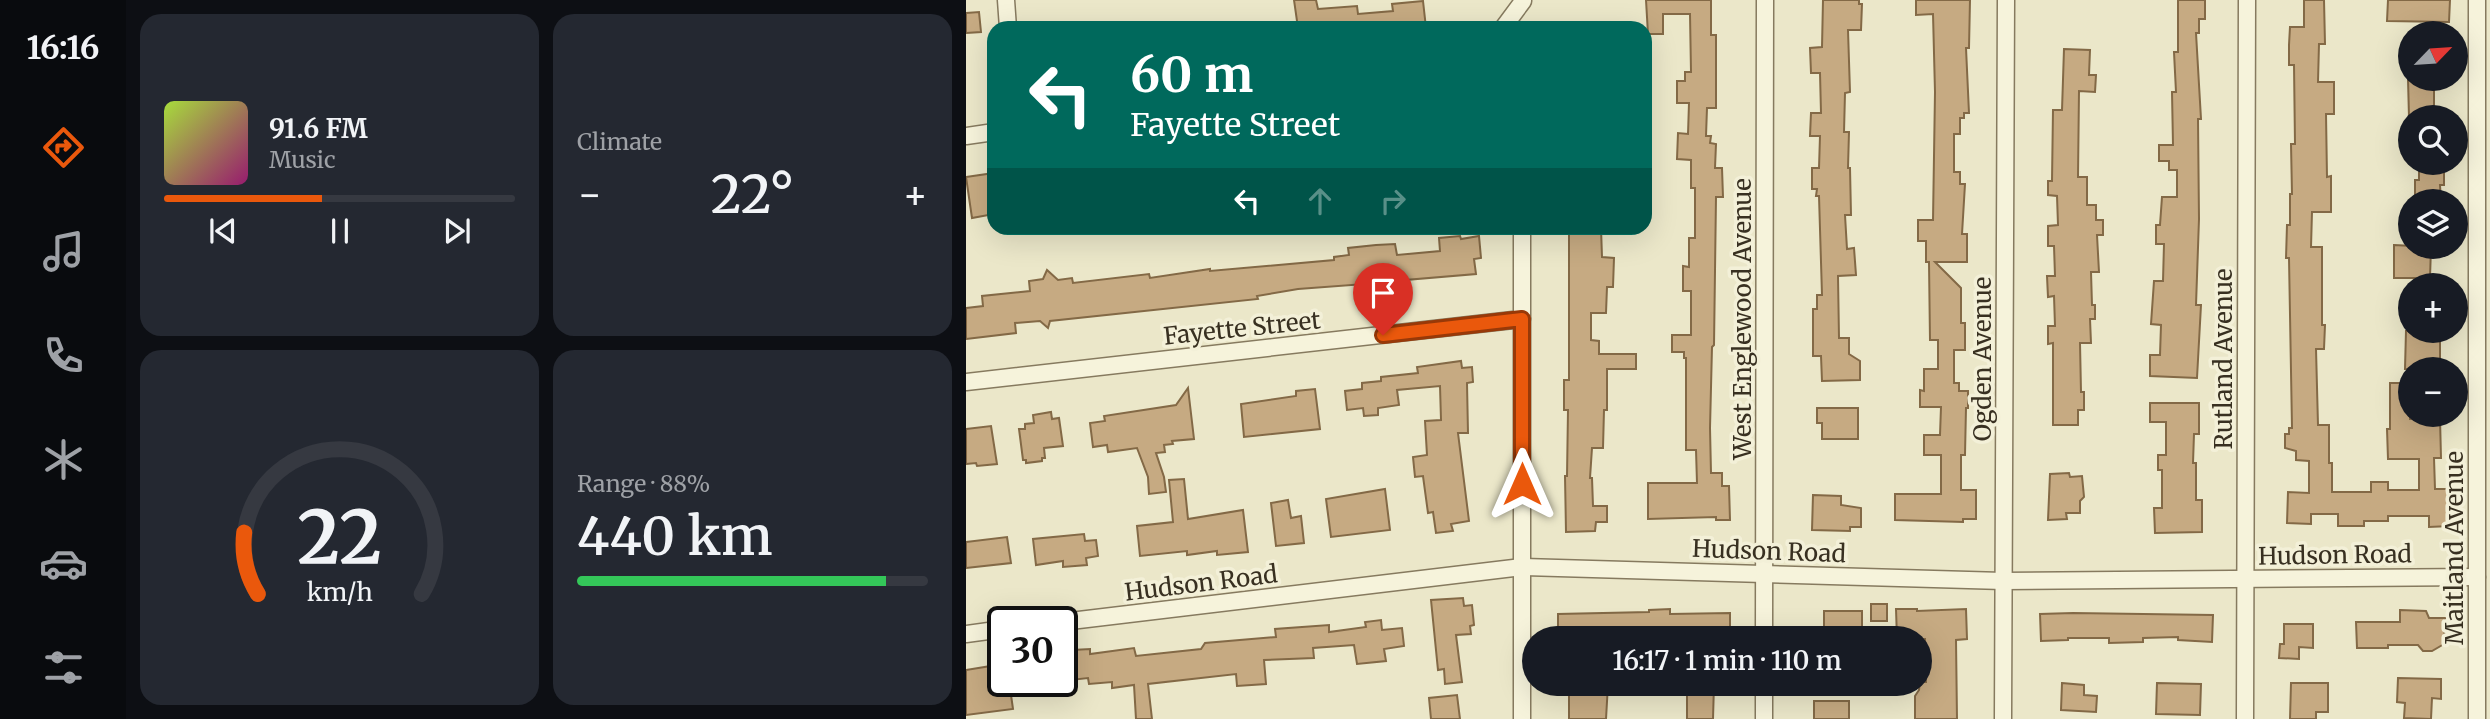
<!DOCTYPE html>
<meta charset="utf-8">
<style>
body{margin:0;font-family:Merriweather,serif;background:#242831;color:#f1f3f6;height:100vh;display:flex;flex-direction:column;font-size:26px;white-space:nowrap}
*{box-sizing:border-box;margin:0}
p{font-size:23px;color:#9ea1a6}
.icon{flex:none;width:38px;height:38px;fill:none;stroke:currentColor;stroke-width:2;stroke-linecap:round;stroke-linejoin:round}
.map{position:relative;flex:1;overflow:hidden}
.drawer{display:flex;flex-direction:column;gap:14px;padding:14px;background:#0d0f14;width:840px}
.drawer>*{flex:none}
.guide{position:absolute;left:21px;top:21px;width:665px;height:214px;border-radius:21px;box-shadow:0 7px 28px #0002;background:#00695c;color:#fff;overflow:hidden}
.needle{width:46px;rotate:65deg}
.controls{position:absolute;left:1432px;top:21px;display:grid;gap:14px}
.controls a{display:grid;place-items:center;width:70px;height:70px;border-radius:50%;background:#171b24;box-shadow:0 7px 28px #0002;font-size:35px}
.speed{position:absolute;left:21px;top:606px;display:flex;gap:14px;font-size:35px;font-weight:700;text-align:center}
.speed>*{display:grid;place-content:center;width:91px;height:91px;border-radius:50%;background:#171b24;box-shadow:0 7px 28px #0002;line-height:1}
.speed .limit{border:4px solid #111;border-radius:10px;background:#fff;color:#111}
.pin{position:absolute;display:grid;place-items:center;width:60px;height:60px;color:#fff;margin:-72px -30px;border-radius:50% 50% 50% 0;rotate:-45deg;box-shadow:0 0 7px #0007}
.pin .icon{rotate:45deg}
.me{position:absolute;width:77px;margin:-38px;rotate:0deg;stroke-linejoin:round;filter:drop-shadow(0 0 5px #0008)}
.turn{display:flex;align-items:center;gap:24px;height:147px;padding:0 28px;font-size:32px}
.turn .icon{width:91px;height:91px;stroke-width:2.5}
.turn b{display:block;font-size:49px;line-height:60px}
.lanes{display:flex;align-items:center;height:66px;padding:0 28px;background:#0003;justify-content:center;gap:35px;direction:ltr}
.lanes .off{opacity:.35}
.big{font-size:52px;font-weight:600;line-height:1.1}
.drawer .tile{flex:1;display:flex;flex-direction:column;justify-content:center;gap:10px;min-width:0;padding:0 24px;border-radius:21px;background:#242831}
.drawer .dial{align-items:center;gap:0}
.dial svg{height:182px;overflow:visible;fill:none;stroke:#363941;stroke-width:7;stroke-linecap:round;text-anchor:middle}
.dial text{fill:#f1f3f6;stroke:none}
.song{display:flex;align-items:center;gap:21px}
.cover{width:84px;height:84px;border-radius:10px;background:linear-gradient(135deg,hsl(80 70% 55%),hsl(320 70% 35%))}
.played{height:7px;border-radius:4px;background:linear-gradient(90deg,#ea580c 45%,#363941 45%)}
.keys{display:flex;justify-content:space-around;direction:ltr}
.heat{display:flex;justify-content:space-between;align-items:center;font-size:38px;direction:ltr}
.charge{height:10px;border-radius:5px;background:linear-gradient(90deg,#34c759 88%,#363941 0)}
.drawer .tiles{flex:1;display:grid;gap:14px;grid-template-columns:repeat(2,1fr)}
.trip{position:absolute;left:556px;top:626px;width:410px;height:70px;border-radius:35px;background:#171b24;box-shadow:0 7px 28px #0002;font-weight:600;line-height:70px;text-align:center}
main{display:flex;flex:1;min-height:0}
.tabs{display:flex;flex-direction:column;width:126px;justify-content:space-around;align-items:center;background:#090b0e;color:#9ea1a6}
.tabs .icon{width:49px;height:49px}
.tabs .active{color:#ea580c}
.tabs b{font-size:32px;color:#f1f3f6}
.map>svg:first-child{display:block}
.building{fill:#c6aa82;stroke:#836946;stroke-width:2}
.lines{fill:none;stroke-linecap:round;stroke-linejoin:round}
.minor-casing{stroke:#867a5f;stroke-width:19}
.minor{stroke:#f6f3db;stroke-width:16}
.route-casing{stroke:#983908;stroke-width:18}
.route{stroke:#ea580c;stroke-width:12}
.labels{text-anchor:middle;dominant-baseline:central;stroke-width:7;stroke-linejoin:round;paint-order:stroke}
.street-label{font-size:24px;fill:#383021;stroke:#f3f0d8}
</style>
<main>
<nav class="tabs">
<b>16:16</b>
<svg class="icon active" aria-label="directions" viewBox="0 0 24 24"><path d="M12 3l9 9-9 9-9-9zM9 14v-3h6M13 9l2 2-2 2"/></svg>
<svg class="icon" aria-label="music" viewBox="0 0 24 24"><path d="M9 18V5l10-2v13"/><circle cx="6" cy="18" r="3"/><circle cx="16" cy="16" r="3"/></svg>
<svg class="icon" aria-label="phone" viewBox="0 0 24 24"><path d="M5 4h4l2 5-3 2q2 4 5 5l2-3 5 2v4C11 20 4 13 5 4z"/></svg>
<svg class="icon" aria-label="climate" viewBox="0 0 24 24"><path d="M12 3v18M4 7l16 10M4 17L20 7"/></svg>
<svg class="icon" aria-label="car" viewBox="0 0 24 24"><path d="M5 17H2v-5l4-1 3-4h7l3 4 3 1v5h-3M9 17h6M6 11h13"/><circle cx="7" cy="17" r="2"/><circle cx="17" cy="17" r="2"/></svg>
<svg class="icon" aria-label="filters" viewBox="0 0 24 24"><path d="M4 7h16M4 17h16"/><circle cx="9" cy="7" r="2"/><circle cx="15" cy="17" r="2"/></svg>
</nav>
<section class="drawer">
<div class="tiles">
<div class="tile">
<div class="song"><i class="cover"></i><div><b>91.6 FM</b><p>Music</p></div></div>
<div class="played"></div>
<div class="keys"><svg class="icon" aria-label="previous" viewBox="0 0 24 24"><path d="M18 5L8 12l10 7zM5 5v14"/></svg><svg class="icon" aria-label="pause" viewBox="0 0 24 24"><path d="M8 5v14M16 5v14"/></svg><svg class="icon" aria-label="next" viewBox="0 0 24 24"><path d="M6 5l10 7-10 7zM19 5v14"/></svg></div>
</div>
<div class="tile"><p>Climate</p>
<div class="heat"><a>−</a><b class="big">22°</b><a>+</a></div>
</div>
<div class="tile dial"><svg viewBox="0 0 100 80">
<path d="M14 69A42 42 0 1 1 86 69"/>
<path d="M14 69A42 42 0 0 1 8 42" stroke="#ea580c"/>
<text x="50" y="56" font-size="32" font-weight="700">22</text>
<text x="50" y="72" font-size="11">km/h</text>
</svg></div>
<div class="tile"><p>Range · 88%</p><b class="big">440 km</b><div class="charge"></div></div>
</div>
</section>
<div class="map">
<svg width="1524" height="719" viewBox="0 0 1524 719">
<rect width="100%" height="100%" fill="#ebe7c9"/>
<g class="building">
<path d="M328,0h22l2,9 39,-3 1,8 35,-3 -1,-7 31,-3 3,27h-128z"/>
<path d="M680,0h65v35h5v73h-9l-1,28h5l-1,7 6,1 -1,24h7l1,29h-7l-2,148 -2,2 -2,81 1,45h11v13h7l1,34h-14v-3l-68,2v-36h49l-1,-33h-10v-92h-2v-6h-12v-17h19v-44h-8v-25l6,1v-29h6v-50h-4v-28l-14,-1 1,-26 10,1 1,-31h-12v-22h8v-9h6l-1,-58h-27v20h-15z"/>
<path d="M857,0h36v4h3l-1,26h-13l2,62 -5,1 -1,39h5l-1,36h2l1,47h-6l2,34 7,-1 2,27 -18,1 1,62h10v16l11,7v19l-38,1 -1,-25h-8v-47h4v-14h5l-3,-99h-3l1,-7h-5v-21h7l1,-32h-10l1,-23h10l-1,-40h-9l-1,-25 12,-1z"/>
<path d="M950,0h54l-1,48h-3l3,65h-5v5h-4v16h-6v38h6v12h5l-3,50h5v28h-32l26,26v35h4v27h-11v33h5v8h9v17h-2l-1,47h-4v35h15v29h-13v3l-68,-2v-26h46v-39h-17v-20h16l1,-28h-21v-17l4,1v-22h14v-29h-8l-1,-78h-3v-21h-8v-21h15l2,-128 -2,-78 -17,1z"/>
<path d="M1212,0h27v19h-6v14h-3l5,86h-3l1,100 -3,86h5l-4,73 -47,-2v-21h10l1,-30 -10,-1 3,-43h9l1,-37h-8v-19h4l2,-28h15v-27h-8v-9h-10v-16h14l-1,-53h4l-2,-40h4z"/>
<path d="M1338,0h20l1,44h-6l-1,38h16v32h-8l1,63 4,-1v36h-19l-1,35h11v78h3l-1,24h-8l2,76h11v38h3v29h39v-10h17v8h31v-31h-31l-1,-30h3v-46h20v36l30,-1 1,40h-7l1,31h15v37l-21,1v-11h-41v5h-24v5h-26v-12h-27v10l-24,-1 1,-31 21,1v-32l-13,-1v-9l-11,-3v-14h4v-6h3l-3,-170h-3l1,-33h3v-31h2l-1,-50h4l-1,-79h-5v-20l1,-18h14z"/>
<path d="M1422,0h62l-1,22 -62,-1z"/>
<path d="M13,12l2,20 -15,1v-20z"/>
<path d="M1098,49l26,1 -1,25h7l-1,17 -16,-1 -1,86h9v28h9v15h7v15h-6l2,37h-8l1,33h3v14h-5l1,24h-11l1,49h3v18h-6v15h-25v-82l-5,1v-18h7l-1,-30 -6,1 -1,-21h8l-1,-30h-6v-20l10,-1 -1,-29 -9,-1v-14h4l1,-71h9z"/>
<path d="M1442,79h26v38h-25z"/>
<path d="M1453,163h25v22h-4l1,16h-26v-21h4z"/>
<path d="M28,173v41l-22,4 -6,-41z"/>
<path d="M603,228h32l1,29 12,1 -1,29h-6l-1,26h-15v27l8,1v13h37v15h-29v41h-3l-1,38h-11l-2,30h2l1,28h14v16h-11l-1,9 -29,1 -1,-56h2l1,-66h-4v-30h5z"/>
<path d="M494,236l1,3 18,-3 2,22 -7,1 2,15 -82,7 1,3 -17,1v-2l-80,6 -41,7 1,3 -208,22 -2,7 -8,-7 -25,2 1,10 -50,6v-31l17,-2 -1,-10 48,-5 -1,-10 14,-2 4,-9 11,10 14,-2 1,5 76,-9 1,4 60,-9v2l124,-11v-3l15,-2 -1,-7 28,-3 19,-1 2,11 43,-4 -1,-13z"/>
<path d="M1428,245l37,2 -1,31h-36z"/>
<path d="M1440,331h34v38h-35z"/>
<path d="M495,361l1,7 10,-1 1,15 -6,1 1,50h-10l11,88 -18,3 2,7 -17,2 -3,-21 -5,1 -5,-37 -8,1 -2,-20 14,-2 -2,-34 16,-1 -1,-34 -43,4 2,15 -21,3v7l-14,1 -1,-8 -16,2 -2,-19 17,-2v-6l19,-2v-4l37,-4 -1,-6z"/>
<path d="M222,388l6,51 -22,2 1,3 -9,1 1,7 -9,1 8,24 2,15 -17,2 -1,-17 -11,-29 -29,4 -1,-7 -14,2 -3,-24 15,-2 -1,-5 72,-11z"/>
<path d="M349,389l5,40 -76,8 -3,-33 55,-8v-5z"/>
<path d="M1184,403h49v31h-5l-1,29h3v37h6v32l-47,1 -1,-25h8v-38h-4v-15h8v-33h-16z"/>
<path d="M851,408h41v31h-36v-16h-5z"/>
<path d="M85,412l1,7 7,-1 4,28 -19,2 1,10h-3v3l-16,2v-3h-3l-4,-31h6v-5l9,-1 -1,-8z"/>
<path d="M25,426l6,38 -20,2 -1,-3 -10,1v-35z"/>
<path d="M1103,473l1,4 12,-1 2,21 -4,4v12h-14l1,6 -19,1 2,-46z"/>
<path d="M218,479l4,40 55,-9 5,42 -31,3v-4l-30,4v-4l-47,5 -3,-30 36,-4 -4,-42z"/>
<path d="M419,489l5,41 -59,7 -5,-38z"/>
<path d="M847,495l28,1v9l20,3v19h-11v4l-38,-1z"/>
<path d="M322,500l3,18 10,-2 3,27 -28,3 -5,-43z"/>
<path d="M118,534l1,7 11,-1 2,16 -12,2 1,7 -24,2v-6l-27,4 -3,-26z"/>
<path d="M41,537l4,26 -45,5v-26z"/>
<path d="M497,598l1,8 8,-1 2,20 -4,1 1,8 -15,1 6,47 -17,2 -1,-15 -6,1 -7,-70z"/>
<rect x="905" y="604" width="16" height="17"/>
<path d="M704,609v5l60,-1v26h-25v-3l-107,3v-4h-40v-21l91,-2v-2z"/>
<path d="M930,609h21v2l49,-2 1,30 -11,1 1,79h-42v-23l4,-6 1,-8h6l-1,-43h-28z"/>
<path d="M1434,610l26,1 3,7h16l-1,26 -12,7h-9l-5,-6h-30v3h-31l-1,-26h44z"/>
<path d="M858,611h38v18h-18v3l-3,-1v8l-17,-1z"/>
<path d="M1107,613l140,2 -1,27 -34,-2v-3l-35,1v4l-34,1v-5h-41v2l-27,1 -1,-27z"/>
<path d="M415,620l1,10 20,-2 2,18 -20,3 2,12 -29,3 -3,-19 -41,3 1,10 -50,2 2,24 -29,2 -1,-12 -88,10 4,35h-16l-2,-34 -22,3v-6l-23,2 -1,-6 -26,3v-27l11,-1v-3l17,-1v5l44,-6 2,8 65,-7 4,-6 71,-6 -1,-8 54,-4v7l37,-5 -1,-5z"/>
<path d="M1318,624h29v24l-14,-1v12l-20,-1 1,-14h4z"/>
<path d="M37,664v17h6l4,28 -47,6v-45z"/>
<path d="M1432,678l43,1v20l-9,-1 -1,21 -27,-1 1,-15 -8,-1z"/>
<path d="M1096,683l22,2v10l13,1 -1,16 -35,-2z"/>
<path d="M1191,683l44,1 -1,31 -44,-1z"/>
<path d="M1325,683h37v29h-12v7h-26z"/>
<path d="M603,684h39l-2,35h-37z"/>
<path d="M721,684h27l-1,35h-26z"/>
<path d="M491,695l3,24h-29l-2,-21z"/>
<rect x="848" y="701" width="35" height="18"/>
</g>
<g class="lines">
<g class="minor-casing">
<g id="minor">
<path d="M40,0l2,28"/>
<path d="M537,28l20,-27"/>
<path d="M0,136l28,-4"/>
<path d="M0,382l556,-63"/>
<path d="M96,622l460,-55 481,14 474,-4"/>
<path d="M0,634l37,-5"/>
<path d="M798,639l1,-639"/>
<path d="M556,719v-491"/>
<path d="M798,719v-35"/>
<path d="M1037,719l3,-719"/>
<path d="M1279,719l2,-719"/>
<path d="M1511,719v-719"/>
</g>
</g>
<use href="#minor" class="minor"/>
</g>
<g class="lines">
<g class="route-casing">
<path id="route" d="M417,335l139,-16v165"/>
</g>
<use href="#route" class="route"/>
</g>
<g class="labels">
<g class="street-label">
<text transform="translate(776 319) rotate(-90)">West Englewood Avenue</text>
<text transform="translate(276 328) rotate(-6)">Fayette Street</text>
<text transform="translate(1016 359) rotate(-90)">Ogden Avenue</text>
<text transform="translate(1257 359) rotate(-90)">Rutland Avenue</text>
<text transform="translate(1488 548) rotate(-90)">Maitland Avenue</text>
<text transform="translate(803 551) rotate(2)">Hudson Road</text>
<text transform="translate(1369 555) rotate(-1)">Hudson Road</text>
<text transform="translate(235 583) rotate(-7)">Hudson Road</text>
</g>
</g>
</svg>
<div class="controls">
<a><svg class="needle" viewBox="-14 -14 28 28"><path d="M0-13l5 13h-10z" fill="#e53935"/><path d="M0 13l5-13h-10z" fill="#9ea1a6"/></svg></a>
<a><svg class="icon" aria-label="search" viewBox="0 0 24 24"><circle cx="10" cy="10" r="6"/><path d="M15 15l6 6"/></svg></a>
<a><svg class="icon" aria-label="layers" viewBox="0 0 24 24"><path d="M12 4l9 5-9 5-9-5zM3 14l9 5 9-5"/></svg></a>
<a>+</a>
<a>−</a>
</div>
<div class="speed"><div class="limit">30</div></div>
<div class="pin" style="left:417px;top:335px;background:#d93025"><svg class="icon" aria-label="arrive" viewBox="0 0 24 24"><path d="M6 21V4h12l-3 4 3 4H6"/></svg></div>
<svg class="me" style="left:556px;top:484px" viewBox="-20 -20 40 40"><path d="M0-17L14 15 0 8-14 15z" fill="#ea580c" stroke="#fff" stroke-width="4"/></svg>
<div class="trip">16:17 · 1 min · 110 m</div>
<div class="guide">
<div class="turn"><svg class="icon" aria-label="left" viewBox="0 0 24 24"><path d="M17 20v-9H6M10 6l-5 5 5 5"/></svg><div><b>60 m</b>Fayette Street</div></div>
<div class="lanes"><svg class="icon" aria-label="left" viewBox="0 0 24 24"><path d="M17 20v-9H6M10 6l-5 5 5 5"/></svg><svg class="icon off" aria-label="ahead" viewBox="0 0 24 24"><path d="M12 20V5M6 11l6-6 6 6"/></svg><svg class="icon off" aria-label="right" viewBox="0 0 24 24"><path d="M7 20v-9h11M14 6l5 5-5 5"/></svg></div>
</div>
</div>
</main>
